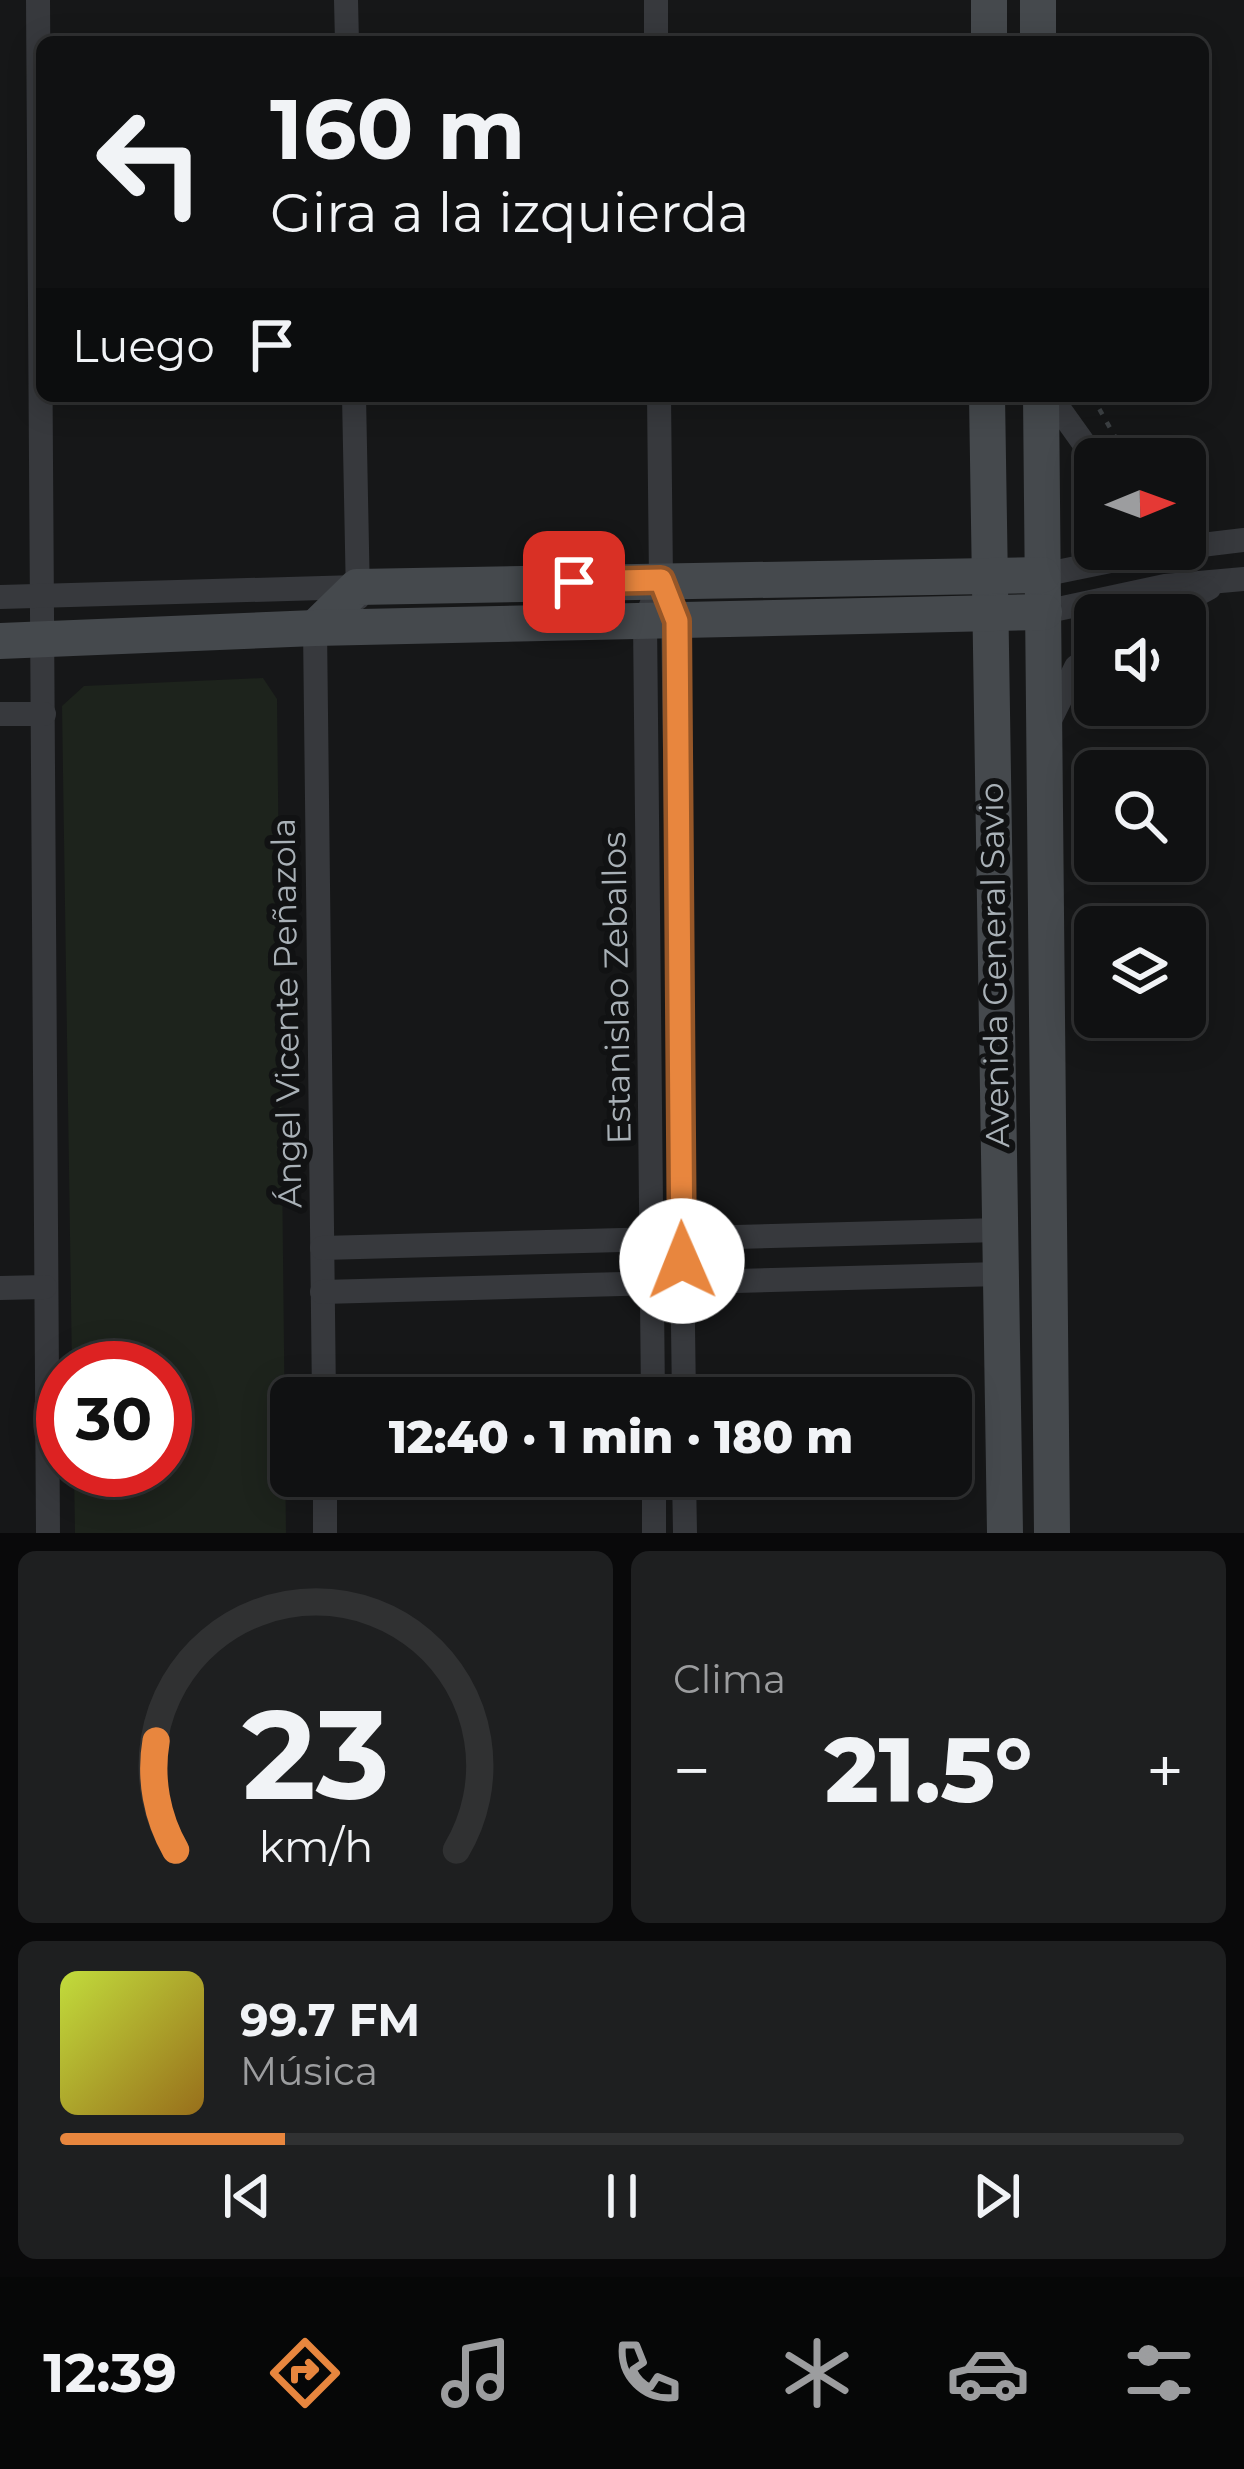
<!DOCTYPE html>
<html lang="es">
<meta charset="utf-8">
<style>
body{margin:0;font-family:Montserrat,sans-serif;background:#1e1f20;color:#f1f3f6;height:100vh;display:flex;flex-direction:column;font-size:45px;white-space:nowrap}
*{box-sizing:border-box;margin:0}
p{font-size:39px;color:#9c9d9f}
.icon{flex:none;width:66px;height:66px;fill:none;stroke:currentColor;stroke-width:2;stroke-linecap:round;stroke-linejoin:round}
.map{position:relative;height:1533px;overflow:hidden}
.panel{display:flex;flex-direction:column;gap:18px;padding:18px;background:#09090a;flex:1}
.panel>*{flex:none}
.hud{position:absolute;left:36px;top:36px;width:1173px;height:366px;border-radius:18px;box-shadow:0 6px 30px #0003,0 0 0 3px #303132;background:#101112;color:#f1f3f6;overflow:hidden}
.needle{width:78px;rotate:89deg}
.buttons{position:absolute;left:1074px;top:438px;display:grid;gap:24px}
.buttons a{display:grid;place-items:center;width:132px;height:132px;border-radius:18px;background:#101112;box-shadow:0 6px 30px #0003,0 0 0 3px #303132;font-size:60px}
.speed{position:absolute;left:36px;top:1341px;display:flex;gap:24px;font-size:60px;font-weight:700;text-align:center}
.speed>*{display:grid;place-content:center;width:156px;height:156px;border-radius:50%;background:#101112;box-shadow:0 6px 30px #0003,0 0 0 3px #303132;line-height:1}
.speed .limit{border:18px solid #d22;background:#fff;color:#111}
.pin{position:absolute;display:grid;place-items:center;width:102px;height:102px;color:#fff;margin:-51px;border-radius:24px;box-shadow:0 6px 18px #0006}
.me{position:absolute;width:132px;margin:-66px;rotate:359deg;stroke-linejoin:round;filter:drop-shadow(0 0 9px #0008)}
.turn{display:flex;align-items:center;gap:42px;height:252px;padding:0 36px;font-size:54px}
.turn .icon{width:156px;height:156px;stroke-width:2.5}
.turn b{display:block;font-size:84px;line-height:102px}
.then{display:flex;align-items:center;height:114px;padding:0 36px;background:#0003;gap:24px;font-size:45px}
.big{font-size:90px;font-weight:800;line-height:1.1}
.panel .tile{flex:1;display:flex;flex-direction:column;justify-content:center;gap:18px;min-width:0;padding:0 42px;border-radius:18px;background:#1e1f20}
.panel .dial{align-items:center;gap:0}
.dial svg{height:312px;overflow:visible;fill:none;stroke:#303132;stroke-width:7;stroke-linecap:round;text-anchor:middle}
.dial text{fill:#f1f3f6;stroke:none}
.song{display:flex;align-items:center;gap:36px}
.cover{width:144px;height:144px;border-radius:18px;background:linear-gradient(135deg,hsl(70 70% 55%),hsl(40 70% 35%))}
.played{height:12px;border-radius:6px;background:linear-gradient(90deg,#e8863e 20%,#303132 20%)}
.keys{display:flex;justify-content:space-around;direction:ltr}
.heat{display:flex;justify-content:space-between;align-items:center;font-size:66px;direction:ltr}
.panel .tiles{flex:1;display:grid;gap:18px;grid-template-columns:1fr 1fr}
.tile:last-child{grid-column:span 2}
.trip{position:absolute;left:270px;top:1377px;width:702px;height:120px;border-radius:18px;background:#101112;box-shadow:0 6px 30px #0003,0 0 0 3px #303132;font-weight:800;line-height:120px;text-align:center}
.dock{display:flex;height:192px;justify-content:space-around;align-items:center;background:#060707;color:#9c9d9f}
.dock .icon{width:84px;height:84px}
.dock .active{color:#e8863e}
.dock b{font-size:54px;color:#f1f3f6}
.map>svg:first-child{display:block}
.green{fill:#1d231c}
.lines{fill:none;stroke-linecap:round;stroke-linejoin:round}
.path{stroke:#3d4144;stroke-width:4.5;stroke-dasharray:6 9;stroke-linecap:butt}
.minor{stroke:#37393d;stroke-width:24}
.secondary{stroke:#45494d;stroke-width:36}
.route-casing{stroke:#975728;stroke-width:30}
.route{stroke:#e8863e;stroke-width:21}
.labels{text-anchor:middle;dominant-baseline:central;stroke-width:12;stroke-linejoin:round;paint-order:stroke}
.street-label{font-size:33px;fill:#a9b1b7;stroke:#111213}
</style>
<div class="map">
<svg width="1244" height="1533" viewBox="0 0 1244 1533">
<rect width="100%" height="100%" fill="#161718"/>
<path class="green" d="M263,678l14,21 9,834h-211l-1,-63h91v-102h-93l-10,-662 22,-20z"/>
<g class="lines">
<path class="path" d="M1092,396l26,46"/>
<g class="minor">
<path d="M38,0l10,1533"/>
<path d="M346,0l1,42"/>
<path d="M656,0v42"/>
<path d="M354,396l4,202"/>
<path d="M1050,396l45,63"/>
<path d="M1185,547l59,-7"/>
<path d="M1042,575l127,-26"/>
<path d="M0,597l357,-10"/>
<path d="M673,610l11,788"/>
<path d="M1044,612l121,-26 79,-7"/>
<path d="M1159,615l50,-27"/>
<path d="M315,628l9,770"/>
<path d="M0,714h44"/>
<path d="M1051,718l25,-51 19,-14"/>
<path d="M322,1248l677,-18"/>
<path d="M0,1288l45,-1"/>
<path d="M322,1292l678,-18"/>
<path d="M653,1398l-8,-777 16,-41 -2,-184"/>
<path d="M325,1476v57"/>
<path d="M654,1476v57"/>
<path d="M684,1476l1,57"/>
</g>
<g class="secondary">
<path d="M1038,0v42"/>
<path d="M989,42v-42"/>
<path d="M987,396l18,1137"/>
<path d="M1041,396l11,1137"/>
<path d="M315,628l42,-41 685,-12"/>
<path d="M0,641l315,-13 729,-16"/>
</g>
</g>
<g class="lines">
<g class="route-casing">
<path id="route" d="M574,582l87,-2 16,41 5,640"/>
</g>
<use href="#route" class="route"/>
</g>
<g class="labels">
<g class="street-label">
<text transform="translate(994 965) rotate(-91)">Avenida General Savio</text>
<text transform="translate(616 988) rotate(-91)">Estanislao Zeballos</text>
<text transform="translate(286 1013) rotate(-91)">Ángel Vicente Peñazola</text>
</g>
</g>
</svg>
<div class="buttons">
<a><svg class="needle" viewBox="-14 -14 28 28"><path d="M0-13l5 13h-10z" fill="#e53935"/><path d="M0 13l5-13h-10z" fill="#9c9d9f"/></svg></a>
<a><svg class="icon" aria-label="sound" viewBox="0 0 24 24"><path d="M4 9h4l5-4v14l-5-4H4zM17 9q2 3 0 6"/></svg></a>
<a><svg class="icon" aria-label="search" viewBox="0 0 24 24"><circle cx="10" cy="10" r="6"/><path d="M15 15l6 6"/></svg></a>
<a><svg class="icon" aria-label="layers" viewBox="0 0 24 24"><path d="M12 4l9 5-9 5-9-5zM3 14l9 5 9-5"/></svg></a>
</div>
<div class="speed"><div class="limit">30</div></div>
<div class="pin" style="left:574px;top:582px;background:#d93025"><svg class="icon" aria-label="arrive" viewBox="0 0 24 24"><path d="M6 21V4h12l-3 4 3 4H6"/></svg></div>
<svg class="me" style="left:682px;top:1261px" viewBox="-20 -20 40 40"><circle r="19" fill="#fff"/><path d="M0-13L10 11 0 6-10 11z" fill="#e8863e"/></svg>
<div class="trip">12:40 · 1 min · 180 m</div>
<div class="hud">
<div class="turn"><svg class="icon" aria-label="left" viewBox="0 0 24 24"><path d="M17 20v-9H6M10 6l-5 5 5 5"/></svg><div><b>160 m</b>Gira a la izquierda</div></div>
<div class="then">Luego<svg class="icon" aria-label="arrive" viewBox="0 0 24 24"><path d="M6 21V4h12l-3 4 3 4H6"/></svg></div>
</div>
</div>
<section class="panel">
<div class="tiles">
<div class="tile dial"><svg viewBox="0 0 100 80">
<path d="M14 69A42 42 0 1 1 86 69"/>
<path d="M14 69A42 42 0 0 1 9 41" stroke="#e8863e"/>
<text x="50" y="56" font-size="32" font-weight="700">23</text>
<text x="50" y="72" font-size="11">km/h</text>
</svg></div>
<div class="tile"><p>Clima</p>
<div class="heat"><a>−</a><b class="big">21.5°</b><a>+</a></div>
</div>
<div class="tile">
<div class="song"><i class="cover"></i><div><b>99.7 FM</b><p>Música</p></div></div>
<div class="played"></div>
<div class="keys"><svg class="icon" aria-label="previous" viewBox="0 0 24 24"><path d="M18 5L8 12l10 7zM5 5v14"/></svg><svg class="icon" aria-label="pause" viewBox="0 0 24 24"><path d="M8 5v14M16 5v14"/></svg><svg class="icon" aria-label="next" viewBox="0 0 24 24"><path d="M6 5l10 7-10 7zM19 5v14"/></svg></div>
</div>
</div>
</section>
<nav class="dock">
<b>12:39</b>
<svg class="icon active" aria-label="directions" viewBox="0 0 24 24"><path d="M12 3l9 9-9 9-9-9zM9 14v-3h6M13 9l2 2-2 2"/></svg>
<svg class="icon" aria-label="music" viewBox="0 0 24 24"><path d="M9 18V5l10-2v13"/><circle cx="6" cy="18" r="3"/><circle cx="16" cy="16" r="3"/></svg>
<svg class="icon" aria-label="phone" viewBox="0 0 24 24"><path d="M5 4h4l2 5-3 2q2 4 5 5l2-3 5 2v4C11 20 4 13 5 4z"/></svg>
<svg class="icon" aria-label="climate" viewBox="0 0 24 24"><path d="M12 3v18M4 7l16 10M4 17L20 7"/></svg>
<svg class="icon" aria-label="car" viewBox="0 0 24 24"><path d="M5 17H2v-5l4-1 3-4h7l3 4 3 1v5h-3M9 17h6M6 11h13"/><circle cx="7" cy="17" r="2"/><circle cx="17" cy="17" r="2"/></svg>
<svg class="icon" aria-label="filters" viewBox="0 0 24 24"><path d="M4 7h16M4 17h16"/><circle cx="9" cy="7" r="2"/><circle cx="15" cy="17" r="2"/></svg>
</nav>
